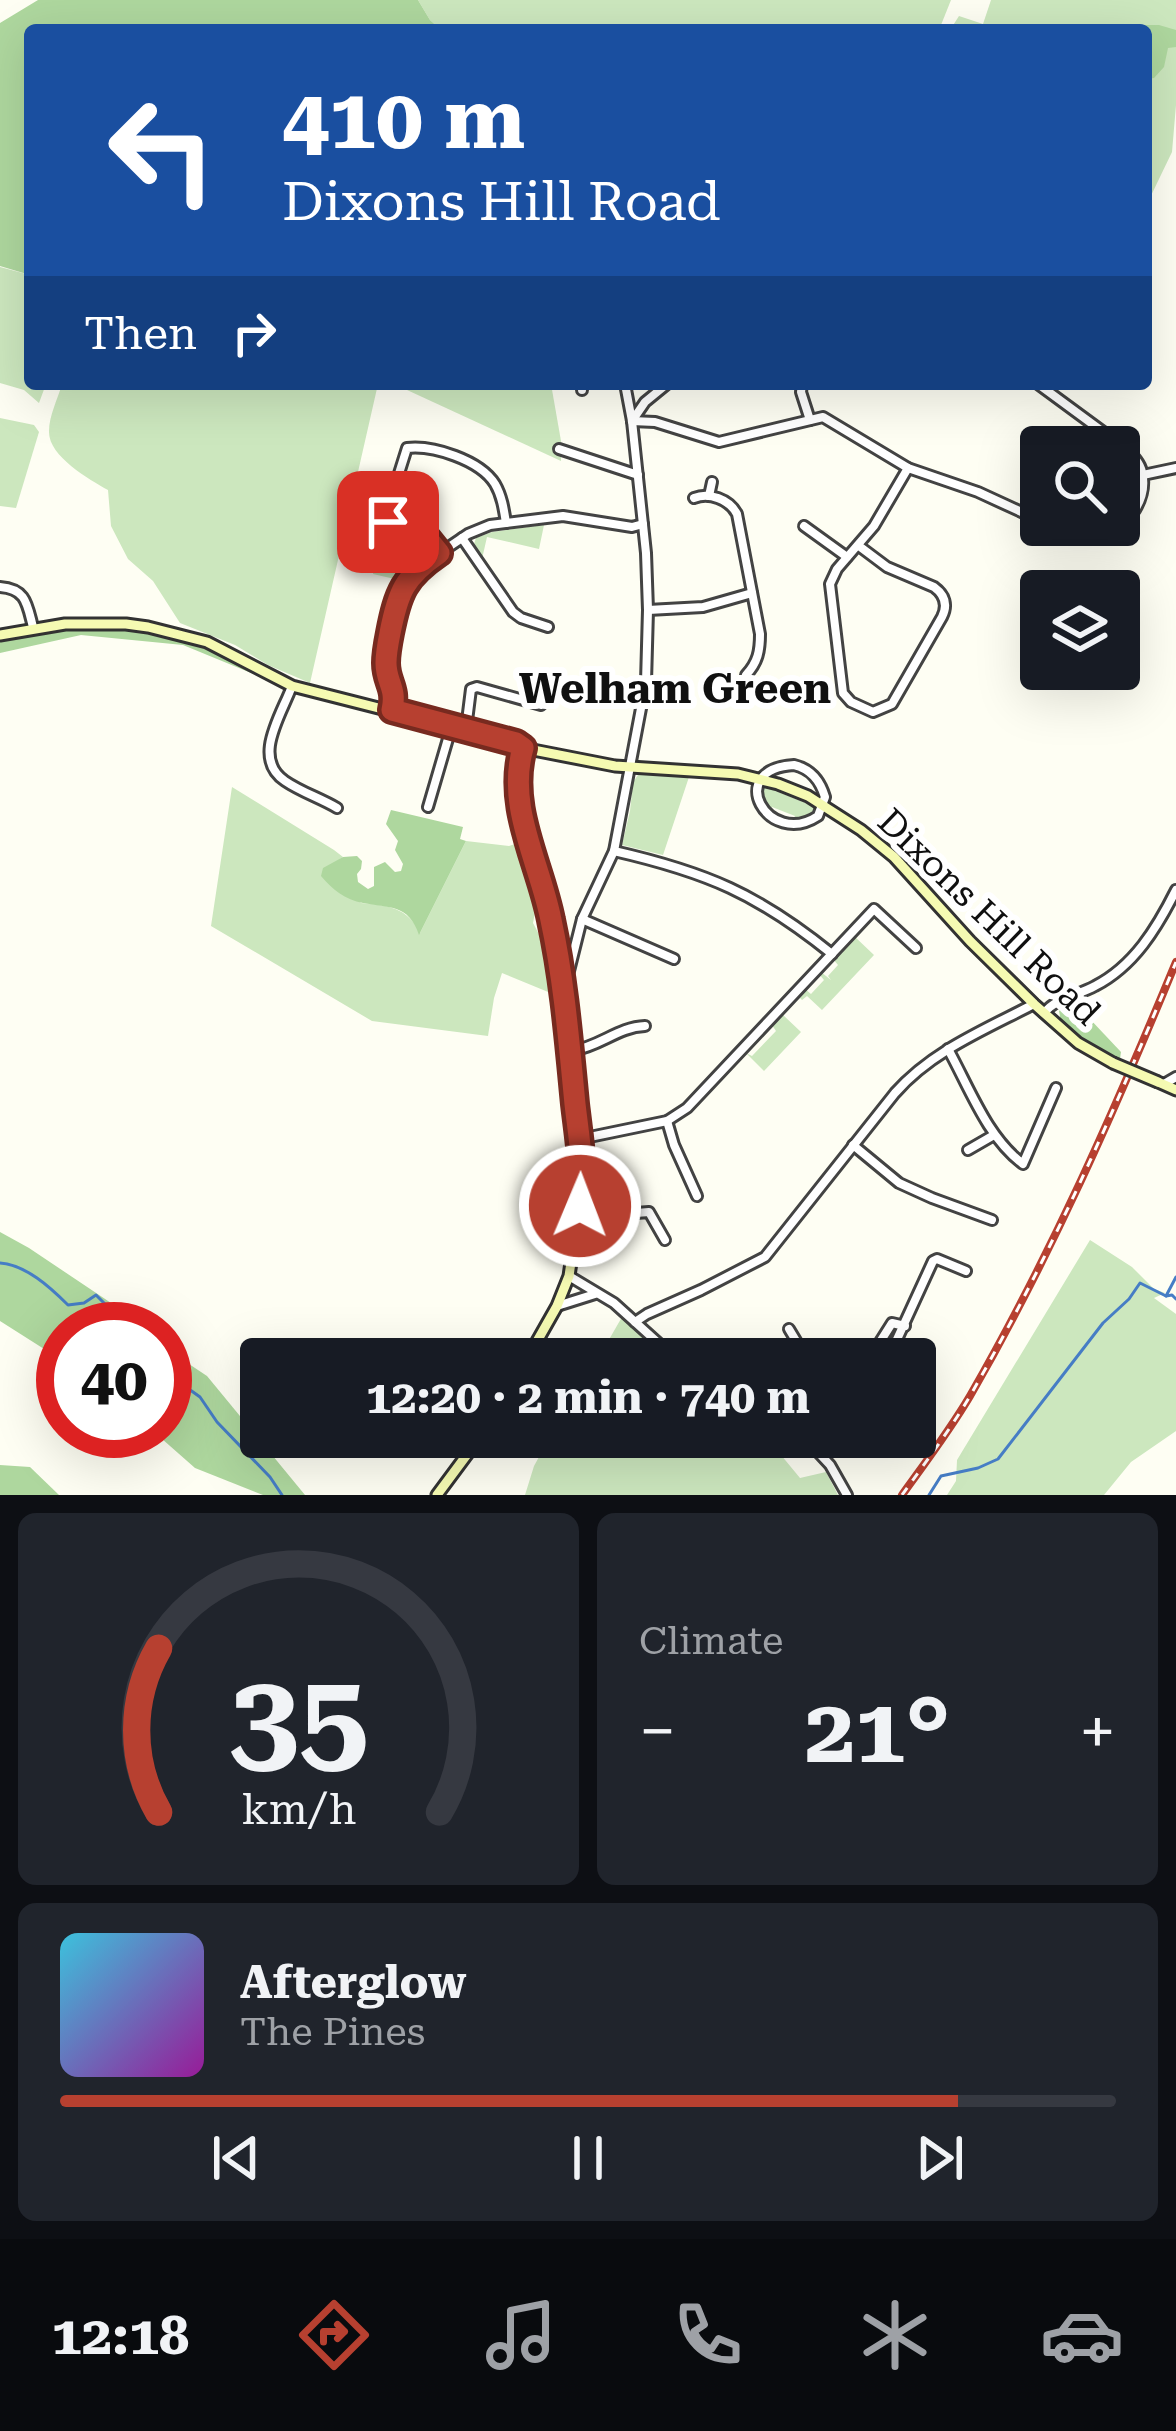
<!DOCTYPE html>
<meta charset="utf-8">
<style>
body{margin:0;font-family:"Roboto Serif",serif;background:#20242c;color:#f1f3f6;height:100vh;display:flex;flex-direction:column;font-size:45px;white-space:nowrap}
*{box-sizing:border-box;margin:0}
p{font-size:39px;color:#9ea1a6}
.icon{flex:none;width:66px;height:66px;fill:none;stroke:currentColor;stroke-width:2;stroke-linecap:round;stroke-linejoin:round}
.map{position:relative;height:1495px;overflow:hidden}
.panel{display:flex;flex-direction:column;gap:18px;padding:18px;background:#0d0f14;flex:1}
.panel>*{flex:none}
.hud{position:absolute;left:24px;top:24px;width:1128px;height:366px;border-radius:12px;box-shadow:0 12px 48px #0002;background:#1a4fa0;color:#fff;overflow:hidden}
.fabs{position:absolute;left:1020px;top:426px;display:grid;gap:24px}
.fabs a{display:grid;place-items:center;width:120px;height:120px;border-radius:12px;background:#171b24;box-shadow:0 12px 48px #0002;font-size:60px}
.speed{position:absolute;left:36px;top:1302px;display:flex;gap:24px;font-size:60px;font-weight:700;text-align:center}
.speed>*{display:grid;place-content:center;width:156px;height:156px;border-radius:50%;background:#171b24;box-shadow:0 12px 48px #0002;line-height:1}
.speed .limit{border:18px solid #d22;background:#fff;color:#111}
.pin{position:absolute;display:grid;place-items:center;width:102px;height:102px;color:#fff;margin:-51px;border-radius:24px;box-shadow:0 6px 18px #0006}
.me{position:absolute;width:132px;margin:-66px;rotate:1deg;stroke-linejoin:round;filter:drop-shadow(0 0 9px #0008)}
.turn{display:flex;align-items:center;gap:42px;height:252px;padding:0 60px;font-size:54px}
.turn .icon{width:156px;height:156px;stroke-width:2.5}
.turn b{display:block;font-size:84px;line-height:102px}
.then{display:flex;align-items:center;height:114px;padding:0 60px;background:#0003;gap:24px;font-size:45px}
.big{font-size:90px;font-weight:700;line-height:1.1}
.panel .widget{flex:1;display:flex;flex-direction:column;justify-content:center;gap:18px;min-width:0;padding:0 42px;border-radius:18px;background:#20242c}
.panel .dial{align-items:center;gap:0}
.dial svg{height:312px;overflow:visible;fill:none;stroke:#363941;stroke-width:7;stroke-linecap:round;text-anchor:middle}
.dial text{fill:#f1f3f6;stroke:none}
.song{display:flex;align-items:center;gap:36px}
.cover{width:144px;height:144px;border-radius:18px;background:linear-gradient(135deg,hsl(190 70% 55%),hsl(300 70% 35%))}
.played{height:12px;border-radius:6px;background:linear-gradient(90deg,#b74030 85%,#363941 85%)}
.keys{display:flex;justify-content:space-around;direction:ltr}
.heat{display:flex;justify-content:space-between;align-items:center;font-size:66px;direction:ltr}
.panel .tiles{flex:1;display:grid;gap:18px;grid-template-columns:1fr 1fr}
.widget:last-child{grid-column:span 2}
.trip{position:absolute;left:240px;top:1338px;width:696px;height:120px;border-radius:12px;background:#171b24;box-shadow:0 12px 48px #0002;font-weight:700;line-height:120px;text-align:center}
.menu{display:flex;height:192px;justify-content:space-around;align-items:center;background:#090b0e;color:#9ea1a6}
.menu .icon{width:84px;height:84px}
.menu .on{color:#b74030}
.menu b{font-size:54px;color:#f1f3f6}
.map>svg:first-child{display:block}
.green{fill:#cce7be}
.forest{fill:#aed79e}
.lines{fill:none;stroke-linecap:round;stroke-linejoin:round}
.stream{stroke:#467dc5;stroke-width:3}
.street-casing{stroke:#434343;stroke-width:14}
.secondary-casing{stroke:#323232;stroke-width:15}
.street{stroke:#fff;stroke-width:8}
.secondary{stroke:#f5fab2;stroke-width:9}
.rail-casing{stroke:#b74030;stroke-width:8}
.rail{stroke:#fff;stroke-width:3;stroke-dasharray:9;stroke-linecap:butt}
.secondary-bridge-casing{stroke:#323232;stroke-width:15;stroke-linecap:butt}
.secondary-bridge{stroke:#f5fab2;stroke-width:9}
.route-casing{stroke:#772a1f;stroke-width:30}
.route{stroke:#b74030;stroke-width:21}
.labels{text-anchor:middle;dominant-baseline:central;stroke-width:12;stroke-linejoin:round;paint-order:stroke}
.street-label{font-size:36px;fill:#101010;stroke:#fff}
.quarter-label{font-size:42px;font-weight:bold;fill:#101010;stroke:#fff}
</style>
<div class="map">
<svg width="1176" height="1495" viewBox="0 0 1176 1495">
<rect width="100%" height="100%" fill="#fefef3"/>
<g class="green">
<path d="M418,0h533l-12,30h-498l-11,-10z"/>
<path d="M991,0h185v105l-4,47 -26,54v-176h-196l9,-14 24,8z"/>
<path d="M0,267l30,8v109h16l-7,19 -15,-13 -24,-7z"/>
<path d="M62,384h316l-68,299 -42,-18 -33,-20 -55,-22 -27,-42 -25,-22 -17,-33 -3,-36c-19,-11 -60,-34 -59,-59 0,-15 9,-33 13,-47z"/>
<path d="M394,384h157l10,57v20z"/>
<path d="M0,418l34,7 5,7 -23,76 -16,-2z"/>
<path d="M544,525l-5,24 -52,-12 -5,22 -9,-12 3,-9 16,-6z"/>
<path d="M401,529l4,1 -1,5 18,10 5,-4 4,8 -18,14 -14,17 -26,-6 11,-44 13,3z"/>
<path d="M645,773l41,2 3,2 -26,78 -41,-10 8,-34 3,-29 5,-7z"/>
<path d="M761,785l57,23 -2,6 -23,8 2,-6 -23,-9 -4,5 -8,-9z"/>
<path d="M232,787l102,63 9,7 -11,8 29,38c25,2 47,4 59,30l46,-92 43,5 9,-3 20,54 -5,26 9,17 11,54 -51,-21 -8,25 -6,38 -116,-15 -161,-95z"/>
<path d="M854,936l20,19 -52,55 -15,-14 -5,4 -4,-4 7,-7 6,5 13,-14 -5,-6 2,-2 10,8 -3,-4 10,-11 -5,-6z"/>
<path d="M782,1014l19,18 -37,39 -18,-18 6,3 24,-25 -4,-6z"/>
<path d="M1090,1240l42,27 22,22 11,4 -11,5 22,16v117l-45,31 -27,33h-157l9,-14 1,-21z"/>
<path d="M622,1317l47,42h-75l9,-9z"/>
<path d="M550,1437h226l-2,2 10,12 -3,4 19,23 26,-6 12,23h-313l9,-29z"/>
</g>
<g class="forest">
<path d="M38,0h380l12,20 11,10h-411v245l-30,-9v-243z"/>
<path d="M1145,25h14l17,5v17l-8,1 -4,19 -10,11 -8,1v-49h-7z"/>
<path d="M67,626c25,1 51,0 75,2 47,5 91,30 132,51l-1,3 -90,-37 -102,-10 -81,18v-12l30,-9z"/>
<path d="M391,810l72,17 -3,12 6,2 -47,94c-10,-31 -30,-27 -56,-32 -18,-3 -31,-14 -42,-27l2,-8 20,-11 14,-1 5,5 -1,8 -4,5 1,8 10,7 6,-3v-19l11,-5 10,10 6,-1 2,-7 -8,-14 3,-9 -12,-17z"/>
<path d="M1072,1000l49,52 -1,7c-23,-7 -41,-21 -59,-37l-2,-11z"/>
<path d="M0,1232l29,16 91,61v20h-57v32l-63,-40z"/>
<path d="M165,1356l24,8 18,12 98,119h-42l-68,-27 -42,-37h12z"/>
<path d="M0,1465l30,2 29,28h-59z"/>
</g>
<g class="lines">
<g class="stream">
<path d="M0,1263c26,2 50,24 68,42l16,-2 12,-8 11,11v15l-11,1 -5,7"/>
<path d="M1166,1296l10,-19"/>
<path d="M165,1405l11,-14 10,-4 14,10 17,25 53,55 12,18"/>
<path d="M929,1495l12,-19 37,-8 20,-9 105,-136 26,-24 11,-16 26,13 6,-1 4,4"/>
</g>
<g class="street-casing">
<g id="street">
<path d="M582,384v6"/>
<path d="M802,384l-1,8 9,28"/>
<path d="M1038,384l87,64c7,7 15,14 17,24 7,29 -18,61 -45,66 -16,4 -33,-7 -47,-13"/>
<path d="M632,421l23,1 64,20 104,-25 85,51 70,24 63,29"/>
<path d="M632,421l13,-19 22,-18"/>
<path d="M559,449l79,26"/>
<path d="M1143,475l33,-7"/>
<path d="M396,483l11,-35c26,-3 73,12 88,36 7,12 9,26 11,39"/>
<path d="M709,496l3,-14"/>
<path d="M694,498c15,-6 35,1 43,16l23,120c0,17 -2,28 -14,41"/>
<path d="M388,522l35,11 16,20"/>
<path d="M804,526l43,31"/>
<path d="M462,538l51,74 8,6 27,9"/>
<path d="M859,546l28,21 47,20c11,8 14,18 8,30l-50,87 -19,8 -22,-10 -8,-9 -13,-109 7,-15 37,-43 34,-58"/>
<path d="M0,587c27,2 27,18 33,40"/>
<path d="M648,610l55,-3 49,-14"/>
<path d="M292,686c-10,28 -41,72 -7,95 16,11 35,17 52,27"/>
<path d="M392,710l3,-17 -8,-20 -1,-17 13,-63 17,-24 52,-35 22,-9 73,-9 69,11 11,-3"/>
<path d="M466,729l5,-40 6,-2 64,18"/>
<path d="M794,765c17,4 26,15 31,32l-7,19c-50,33 -95,-47 -24,-51z"/>
<path d="M428,807l24,-82"/>
<path d="M614,851c92,21 144,43 218,103"/>
<path d="M582,919l92,40"/>
<path d="M561,979l7,-4 14,-56 32,-68 32,-169 2,-72 -2,-57 -14,-132 -7,-37"/>
<path d="M1044,1013c13,-16 33,-17 51,-27 39,-20 62,-58 81,-96"/>
<path d="M948,1049c22,40 39,88 75,115l33,-76"/>
<path d="M572,1051c29,-5 46,-24 73,-25"/>
<path d="M1164,1084l12,-7"/>
<path d="M667,1121l7,24 23,51"/>
<path d="M580,1139l87,-18 20,-13 187,-199 42,39"/>
<path d="M853,1145l46,38 33,15 60,22"/>
<path d="M968,1150l26,-15"/>
<path d="M583,1185l16,5 18,31 19,-8 13,-1 16,28"/>
<path d="M569,1276l45,27 62,56"/>
<path d="M557,1306l38,-12"/>
<path d="M635,1322l12,-8 54,-24 64,-33 130,-164c37,-42 89,-63 139,-89"/>
<path d="M789,1329l12,20 -5,10"/>
<path d="M889,1358l-9,-8v-8l12,-19 13,3"/>
<path d="M888,1359l45,-98 4,-2 29,12"/>
<path d="M804,1437l26,28 17,30"/>
</g>
</g>
<g class="secondary-casing">
<g id="secondary">
<path d="M0,635l65,-11h61l22,3 59,15 85,44 224,57 7,5 92,18 123,8 40,10 30,12 53,34 33,27 76,84 64,63 44,39 35,20"/>
<path d="M523,748l-4,22 2,44 33,122 18,115 12,122 -15,103 -12,30 -30,53"/>
<path d="M1158,1082l18,8"/>
<path d="M437,1495l43,-58"/>
</g>
</g>
<use href="#street" class="street"/>
<use href="#secondary" class="secondary"/>
<g class="rail-casing">
<path id="rail" d="M902,1495c23,-32 48,-65 68,-99 80,-139 145,-286 206,-434"/>
</g>
<use href="#rail" class="rail"/>
<g class="secondary-bridge-casing">
<path id="secondary-bridge" d="M1113,1063l45,19"/>
</g>
<use href="#secondary-bridge" class="secondary-bridge"/>
</g>
<g class="lines">
<g class="route-casing">
<path id="route" d="M388,522l35,11 16,20c-35,24 -41,39 -49,80 -2,10 -4,20 -4,30 0,20 11,24 6,47l124,33 7,5c-17,59 17,115 28,172 13,60 18,122 24,184 4,35 10,66 5,102"/>
</g>
<use href="#route" class="route"/>
</g>
<g class="labels">
<g class="street-label">
<text transform="translate(989 917) rotate(44)">Dixons Hill Road</text>
</g>
<g class="quarter-label">
<text x="675" y="688">Welham Green</text>
</g>
</g>
</svg>
<div class="fabs">
<a><svg class="icon" aria-label="search" viewBox="0 0 24 24"><circle cx="10" cy="10" r="6"/><path d="M15 15l6 6"/></svg></a>
<a><svg class="icon" aria-label="layers" viewBox="0 0 24 24"><path d="M12 4l9 5-9 5-9-5zM3 14l9 5 9-5"/></svg></a>
</div>
<div class="speed"><div class="limit">40</div></div>
<div class="pin" style="left:388px;top:522px;background:#d93025"><svg class="icon" aria-label="arrive" viewBox="0 0 24 24"><path d="M6 21V4h12l-3 4 3 4H6"/></svg></div>
<svg class="me" style="left:580px;top:1206px" viewBox="-20 -20 40 40"><circle r="17" fill="#b74030" stroke="#fff" stroke-width="3"/><path d="M0-11L8 9 0 5-8 9z" fill="#fff"/></svg>
<div class="trip">12:20 · 2 min · 740 m</div>
<div class="hud">
<div class="turn"><svg class="icon" aria-label="left" viewBox="0 0 24 24"><path d="M17 20v-9H6M10 6l-5 5 5 5"/></svg><div><b>410 m</b>Dixons Hill Road</div></div>
<div class="then">Then<svg class="icon" aria-label="right" viewBox="0 0 24 24"><path d="M7 20v-9h11M14 6l5 5-5 5"/></svg></div>
</div>
</div>
<section class="panel">
<div class="tiles">
<div class="widget dial"><svg viewBox="0 0 100 80">
<path d="M14 69A42 42 0 1 1 86 69"/>
<path d="M14 69A42 42 0 0 1 14 27" stroke="#b74030"/>
<text x="50" y="56" font-size="32" font-weight="700">35</text>
<text x="50" y="72" font-size="11">km/h</text>
</svg></div>
<div class="widget"><p>Climate</p>
<div class="heat"><a>−</a><b class="big">21°</b><a>+</a></div>
</div>
<div class="widget">
<div class="song"><i class="cover"></i><div><b>Afterglow</b><p>The Pines</p></div></div>
<div class="played"></div>
<div class="keys"><svg class="icon" aria-label="previous" viewBox="0 0 24 24"><path d="M18 5L8 12l10 7zM5 5v14"/></svg><svg class="icon" aria-label="pause" viewBox="0 0 24 24"><path d="M8 5v14M16 5v14"/></svg><svg class="icon" aria-label="next" viewBox="0 0 24 24"><path d="M6 5l10 7-10 7zM19 5v14"/></svg></div>
</div>
</div>
</section>
<nav class="menu">
<b>12:18</b>
<svg class="icon on" aria-label="directions" viewBox="0 0 24 24"><path d="M12 3l9 9-9 9-9-9zM9 14v-3h6M13 9l2 2-2 2"/></svg>
<svg class="icon" aria-label="music" viewBox="0 0 24 24"><path d="M9 18V5l10-2v13"/><circle cx="6" cy="18" r="3"/><circle cx="16" cy="16" r="3"/></svg>
<svg class="icon" aria-label="phone" viewBox="0 0 24 24"><path d="M5 4h4l2 5-3 2q2 4 5 5l2-3 5 2v4C11 20 4 13 5 4z"/></svg>
<svg class="icon" aria-label="climate" viewBox="0 0 24 24"><path d="M12 3v18M4 7l16 10M4 17L20 7"/></svg>
<svg class="icon" aria-label="car" viewBox="0 0 24 24"><path d="M5 17H2v-5l4-1 3-4h7l3 4 3 1v5h-3M9 17h6M6 11h13"/><circle cx="7" cy="17" r="2"/><circle cx="17" cy="17" r="2"/></svg>
</nav>
